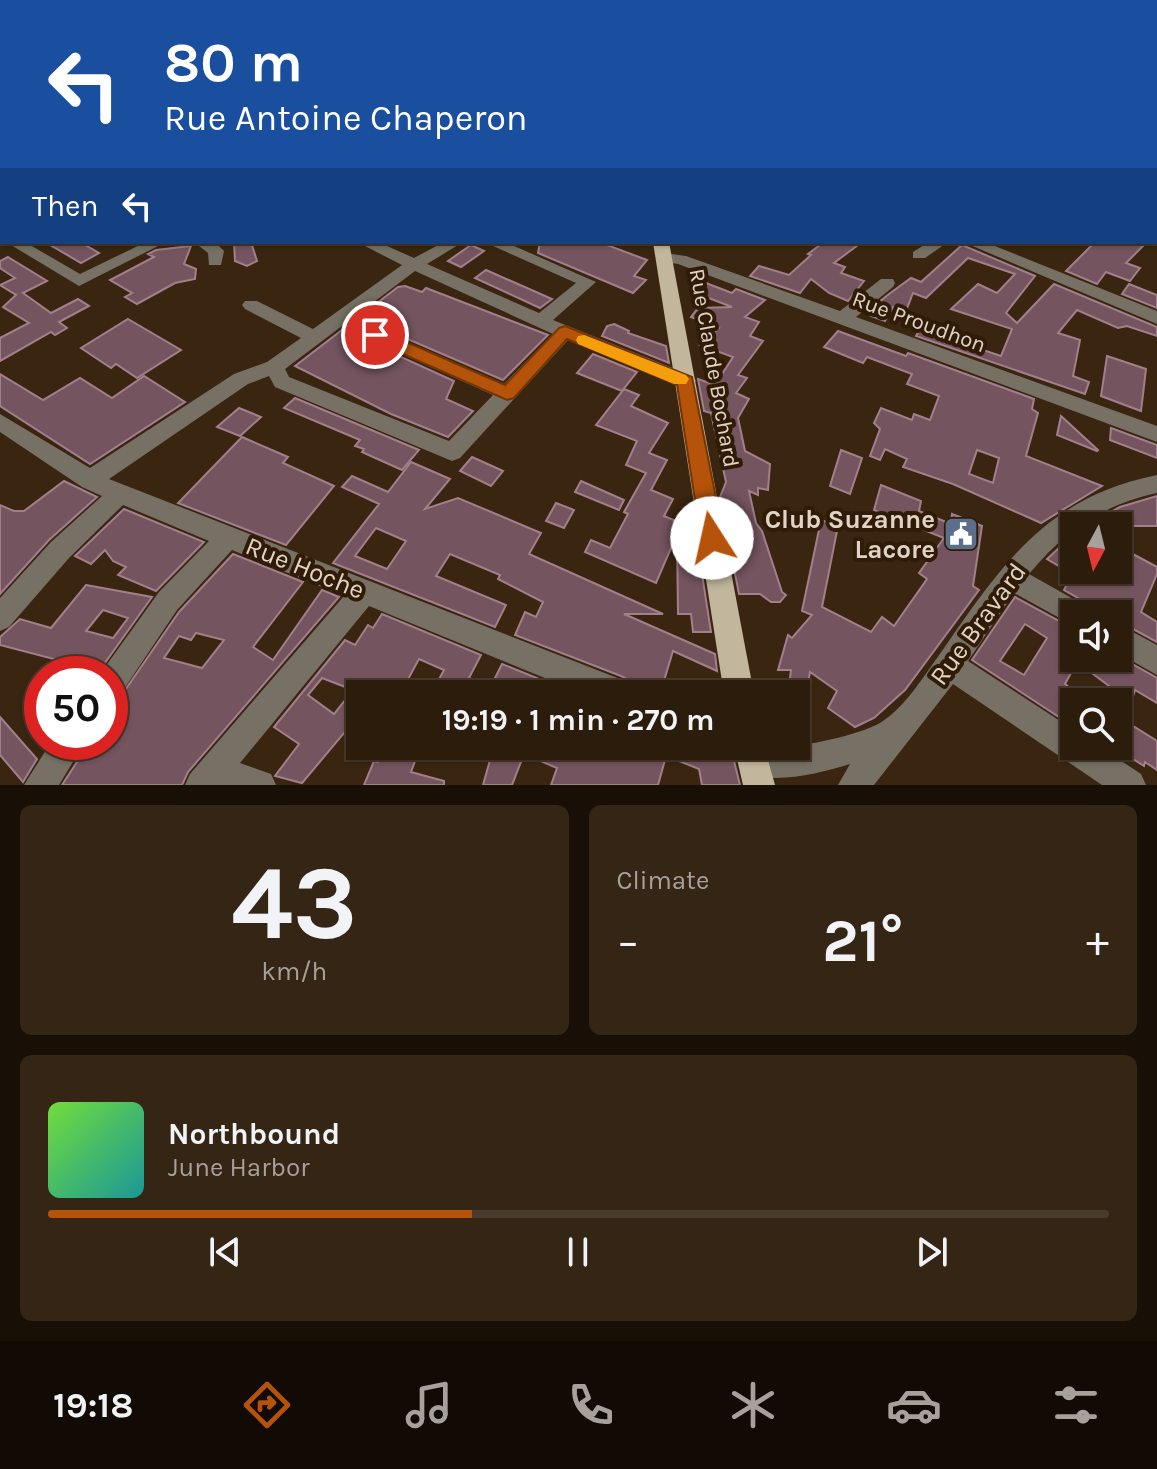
<!DOCTYPE html>
<meta charset="utf-8">
<style>
body{margin:0;font-family:Karla,sans-serif;background:#342515;color:#f1f3f6;height:100vh;display:flex;flex-direction:column;font-size:30px;white-space:nowrap}
*{box-sizing:border-box;margin:0}
p{font-size:26px;color:#a6a19d}
.icon{flex:none;width:44px;height:44px;fill:none;stroke:currentColor;stroke-width:2;stroke-linecap:round;stroke-linejoin:round}
.map{position:relative;height:785px;overflow:hidden}
.drawer{display:flex;flex-direction:column;gap:20px;padding:20px;background:#180f07;flex:1}
.drawer>*{flex:none}
.hud{position:absolute;left:0px;top:0px;width:1158px;height:244px;box-shadow:0 2px 6px #0004,0 0 0 2px #483a2d;background:#1a4fa0;color:#fff;overflow:hidden}
.needle{width:52px;rotate:187deg}
.controls{position:absolute;left:1060px;top:512px;display:grid;gap:16px}
.controls a{display:grid;place-items:center;width:72px;height:72px;border-radius:0px;background:#2c1c0c;box-shadow:0 2px 6px #0004,0 0 0 2px #483a2d;font-size:40px}
.speed{position:absolute;left:24px;top:656px;display:flex;gap:16px;font-size:40px;font-weight:700;text-align:center}
.speed>*{display:grid;place-content:center;width:104px;height:104px;border-radius:50%;background:#2c1c0c;box-shadow:0 2px 6px #0004,0 0 0 2px #483a2d;line-height:1}
.speed .limit{border:12px solid #d22;background:#fff;color:#111}
.pin{position:absolute;display:grid;place-items:center;width:68px;height:68px;color:#fff;margin:-34px;border:4px solid #fff;border-radius:50%;box-shadow:0 2px 8px #0007}
.me{position:absolute;width:88px;margin:-44px;rotate:350deg;stroke-linejoin:round;filter:drop-shadow(0 0 6px #0008)}
.turn{display:flex;align-items:center;gap:28px;height:168px;padding:0 32px;font-size:36px}
.turn .icon{width:104px;height:104px;stroke-width:2.5}
.turn b{display:block;font-size:56px;line-height:68px}
.then{display:flex;align-items:center;height:76px;padding:0 32px;background:#0003;gap:16px;font-size:30px}
.big{font-size:60px;font-weight:700;line-height:1.1}
.drawer .card{flex:1;display:flex;flex-direction:column;justify-content:center;gap:12px;min-width:0;padding:0 28px;border-radius:12px;background:#342515}
.drawer .dial{align-items:center;gap:0}
.dial b{font-size:104px;line-height:1}
.song{display:flex;align-items:center;gap:24px}
.cover{width:96px;height:96px;border-radius:12px;background:linear-gradient(135deg,hsl(100 70% 55%),hsl(180 70% 35%))}
.played{height:8px;border-radius:4px;background:linear-gradient(90deg,#b45309 40%,#483a2d 40%)}
.keys{display:flex;justify-content:space-around;direction:ltr}
.heat{display:flex;justify-content:space-between;align-items:center;font-size:44px;direction:ltr}
.drawer .tiles{flex:1;display:grid;gap:20px;grid-template-columns:1fr 1fr}
.card:last-child{grid-column:span 2}
.trip{position:absolute;left:346px;top:680px;width:464px;height:80px;border-radius:0px;background:#2c1c0c;box-shadow:0 2px 6px #0004,0 0 0 2px #483a2d;font-weight:700;line-height:80px;text-align:center}
.dock{display:flex;height:128px;justify-content:space-around;align-items:center;background:#120b05;color:#a6a19d}
.dock .icon{width:56px;height:56px}
.dock .active{color:#b45309}
.dock b{font-size:36px;color:#f1f3f6}
.map>svg:first-child{display:block}
.building{fill:#74545f;stroke:#a27f8b;stroke-width:2;fill-rule:evenodd}
.lines{fill:none;stroke-linecap:round;stroke-linejoin:round}
.minor{fill:#767164;fill-rule:evenodd}
.major{fill:#c2b79c;fill-rule:evenodd}
.route{fill:#b45309;stroke:#753606;stroke-width:2}
.slow{fill:#f59e0b}
.labels{text-anchor:middle;dominant-baseline:central;stroke-width:8;stroke-linejoin:round;paint-order:stroke}
.street-label{font-size:22px;fill:#e1d4c7;stroke:#301c06}
.near-poi-label{font-size:26px;font-weight:bold;fill:#e1d4c7;stroke:#301c06;text-anchor:end}
.near-street-label{font-size:26px;fill:#e1d4c7;stroke:#301c06}
</style>
<div class="map">
<svg width="1157" height="785" viewBox="0 0 1157 785">
<rect width="100%" height="100%" fill="#3a2610"/>
<g class="building">
<path d="M45,242h35l19,11 -18,10z"/>
<path d="M234,242h17l6,19 -10,5 -12,-5z"/>
<path d="M540,242h59l48,18 -13,16 12,4 -13,13 -95,-40z"/>
<path d="M824,242h38l-28,21 11,4 -4,6 23,8 -16,20 -19,-8 -18,-14 -11,14 -50,-17 9,-10 30,9 22,-20 -3,-1z"/>
<path d="M1095,242h52l-21,21 14,5 -10,13 -24,-9 -9,12 -31,-13z"/>
<path d="M471,245l13,6 -23,16 -13,-6z"/>
<path d="M962,245l73,31 -29,37 11,10 37,-39 103,43v9l-30,-10 -9,2 -41,-18 -19,23 22,7 -7,36 16,6 -4,12 -169,-58 4,-7 81,27 11,-27 -61,-20 27,-25 19,9 18,-19 -47,-16 -42,40 -13,-5 -7,18 -13,-4 -8,14 -14,-5 7,-13 11,-9 22,-16 10,4z"/>
<path d="M191,246l-7,18 12,5 -1,10 -20,4 -38,21 -12,-7 7,-4 -22,-13 44,-23 -6,-3 8,-4z"/>
<path d="M8,257l39,24 -24,12 28,20 27,-14 11,7 -30,16 8,6 -12,7 -4,-3 -51,29v-23l29,-15 -26,-16 13,-12 -16,-10 15,-7 -15,-10v-7z"/>
<path d="M486,270l66,29 -12,9 -65,-30z"/>
<path d="M698,280l34,13 4,-4 29,11 -20,17 14,5 -9,14 13,5 -25,34 9,3 -11,15 13,6 -11,19 7,33 25,13 -2,26 -10,-2v7l-9,-4 7,32 6,8 20,61 4,3 -6,7h-9l-11,-8h-21l-19,-97 6,-15 -15,-69 -7,-2 -6,-32 17,6 18,-28 -33,-12 19,-17 -28,-11 7,-9 34,-1 -39,-15z"/>
<path d="M1129,284l28,11v13l-35,-14z"/>
<path d="M405,286l17,6 4,-4 122,47 -45,45 -121,-52 -15,1 -4,6 5,7 86,39 -8,18 27,12 -25,26 -57,-23 -96,-48 103,-79z"/>
<path d="M128,319l53,31 -44,28 -21,-14 -5,4 -30,-20z"/>
<path d="M614,324l15,7 -1,2 38,13 3,17 -67,-27 5,-10z"/>
<path d="M838,331l68,25 2,-3 126,46 -2,10 6,4 -12,43 76,30 -61,37 -88,-39 -50,-17 4,-8 -22,-10 -5,11 -10,-4 10,-27 -6,-6 7,-15 31,12 2,-6 16,6 9,-24 -32,-12 5,-10 -45,-17 -4,6 -39,-16zM977,450l22,8 -6,25 -24,-9z"/>
<path d="M593,354l44,18 -15,19 -45,-18z"/>
<path d="M1107,356l39,13 -5,42 -40,-15z"/>
<path d="M0,374l43,26 37,-22 32,20 32,-22 41,26 -95,62 -90,-58z"/>
<path d="M624,389l15,6 -8,11 37,17 -19,30 18,7 -16,30 22,9 -9,17 31,13 16,103h-18l-2,-18h-13l-1,-80 -21,49 -71,-31 6,-12 19,8 18,-34 -4,-2 22,-39 -20,-8 11,-24 -41,-16z"/>
<path d="M295,398l124,52 -17,20 -40,-18 2,-3 -9,-3 5,-6 -76,-32z"/>
<path d="M239,408l22,9 -21,19 -23,-9z"/>
<path d="M1061,416l37,34 -1,1 -40,-16z"/>
<path d="M1111,428l46,17v13l-47,-18z"/>
<path d="M242,437l46,20 -5,6 51,23 -48,59 -108,-42z"/>
<path d="M841,450l21,8 -12,36 -20,-8z"/>
<path d="M472,457l31,14 -12,15 -31,-15z"/>
<path d="M411,462l39,17 -25,30 33,-11 83,35 -12,21 134,60h-39l91,40 2,17 -44,-20 -13,43h-4l-35,-18 -106,-41 10,-23 11,5 7,-15 -45,-23 2,-4 -50,-21 -14,22 70,29 -11,22 -162,-64 46,-59 -37,-17 10,-11 36,16zM376,528l30,13 -19,28 -32,-13z"/>
<path d="M64,481l33,16 -48,43 -49,54v-89l14,6h10z"/>
<path d="M581,481l43,19 -5,10 -44,-18z"/>
<path d="M881,485l40,16 -2,10 32,13 1,-10 30,12 -9,60 6,4 -74,100 -31,28 -19,9 -27,-19 9,-17 -27,-19 -3,17 -17,-11 1,-8h-13l10,-35 4,3 20,-23 -10,-4 19,-91 17,6 -16,81 49,25 11,-15 12,9 33,-47 -8,-6 25,-35 -70,-28z"/>
<path d="M1157,496v30h-72l35,-19z"/>
<path d="M556,503l18,7 -10,18 -18,-7z"/>
<path d="M124,509l80,33 -48,49 -38,-16 8,-8 -13,-6 -8,-11 -14,14 -16,-8z"/>
<path d="M1074,534v36h44v-24l39,21v7l-16,38 16,10v20l-39,-21v-7h-24l-9,-12 -21,-12 8,-16 -25,-15z"/>
<path d="M233,554l70,28 -50,65 20,13 49,-70 17,7 -151,175 -6,13h-120l28,-43h20v-30l69,-100zM196,633l28,7 -22,28 -38,-10 15,-22 12,4z"/>
<path d="M86,585l66,12 -55,77h-26l6,-9 -77,-20v-8l20,-18 31,9zM103,610l25,8 -15,20 -27,-7z"/>
<path d="M1015,597l59,32v29l44,-2 39,22v25l-22,-13 -14,45 -3,-1v-32h-5l4,-10 -40,-30 -12,22 8,6 -14,27 -87,-57zM1025,624l22,14 -23,37 -24,-14z"/>
<path d="M382,614l99,41 -12,23 36,16h-74l13,-24 -25,-11 -19,35h-40v20l-58,69 -27,-7 24,-32 -25,-17 71,-87 10,5 13,-20 5,3zM322,678l31,12 -19,24 -26,-19z"/>
<path d="M502,664l74,30h-50l-32,-14z"/>
<path d="M0,717l37,42 -14,23 -23,-27z"/>
<path d="M1130,724l27,17v29l-12,-8 -1,4 -22,-14z"/>
<path d="M385,746h16l-1,3 18,4 -7,19 33,9v4h-80l10,-24 4,1z"/>
<path d="M494,746h67l33,15 5,-15h108l26,11 7,28h-38l-3,-16 -30,-12 -1,4 -3,-1 -7,25h-107l6,-17 -33,-14 -12,31h-29z"/>
</g>
<g class="lines">
<g class="minor">
<rect x="1156" y="95" width="1" height="6"/>
<rect x="1156" y="138" width="1" height="8"/>
<path d="M0,174h2l-2,9z"/>
<rect x="1156" y="221" width="1" height="8"/>
<path d="M6,242h19l55,32 66,-32h20l-87,44z"/>
<path d="M194,242c12,0 22,-1 30,9l-3,14h-12l-1,-12z"/>
<path d="M357,242h21l36,16 30,-16h19l-36,22 112,49 37,-30 -92,-41h21l91,40 -43,38 140,56 3,5 -10,7 -7,-2 -111,-46 -108,118 -8,3 -177,-74 -6,-11 -21,8 -139,95 511,200 10,5 5,10h-51l-215,-88 -129,157 31,11 5,11h-91l5,-11 154,-178 -112,-46 -55,60 -57,85 -10,4v-25h-10l59,-82 50,-51 -86,-36 -54,53 -60,69 -9,4v-33l51,-56 51,-46 -20,-9 -82,-55v-18l90,54 144,-94 33,-12 34,-24 -56,-29 -3,-4 3,-4h12l56,28 89,-64zM415,271l138,63 -49,50 -123,-53h-12l-3,4 3,4 124,56 -44,46 -160,-64 -4,-8z"/>
<path d="M929,242h19l-23,16h-12v-6z"/>
<path d="M963,242h22l172,69v13z"/>
<path d="M664,253l22,3 154,55 41,-32h12l2,4 -2,4 -37,30 301,109v16l-479,-178 -20,-3v-6z"/>
<path d="M1157,475v18c-55,12 -92,38 -128,81l55,31 4,9h-14v12l-60,-33 -46,68 106,69v16h25l42,28 5,11h-44l-149,-101 -79,101h-36l12,-21c-32,10 -77,21 -108,8l-5,-11 5,-11c15,-6 32,-3 48,-4 21,-1 74,-12 93,-25 24,-16 42,-47 59,-70 60,-87 105,-154 215,-176z"/>
<path d="M1118,624l39,21v30l-39,-22z"/>
<path d="M51,742h34l-26,43h-35z"/>
</g>
<g class="major">
<path d="M653,242h16l85,452h-30z"/>
<path d="M734,746h30l11,39h-32z"/>
</g>
</g>
<linearGradient id="sky" x2="0" y2="1"><stop stop-color="#201509"/><stop offset="0.46" stop-color="#4f4742"/><stop offset="1" stop-color="#4f4742" stop-opacity="0"/></linearGradient>
<rect width="1157" height="205" fill="url(#sky)"/>
<path class="route" d="M565,326l127,51 32,161 -4,6 -8,3 -7,-3 -4,-6 -24,-153 -110,-46 -53,59 -7,2 -138,-61 -3,-4 9,-5 6,1 124,54 54,-57z"/>
<path class="slow" d="M584,335l102,40 3,4 -3,5h-12l-96,-40 -2,-4 2,-4z"/>
<defs>
<g id="civic-square" transform="scale(1.8)"><rect x="-9" y="-9" width="18" height="18" rx="4" fill="#5c6f8a" stroke="#301c06"/><path d="M-.6-6.5H3V-4.5H.6V-3L4-1V1h2V6H-6V1h2V-1L-.6-3ZM-1.2 2.5V6h2.4V2.5Z" fill="#fff"/></g>
</defs>
<g fill-rule="evenodd">
<use href="#civic-square" x="961" y="534"/>
</g>
<g class="labels">
<g class="street-label">
<text transform="translate(919 322) rotate(20)">Rue Proudhon</text>
<text transform="translate(714 368) rotate(80)">Rue Claude Bochard</text>
</g>
<g class="near-poi-label">
<text x="935" y="519">Club Suzanne<tspan x="935" dy="30">Lacore</tspan></text>
</g>
<g class="near-street-label">
<text transform="translate(305 568) rotate(22)">Rue Hoche</text>
<text transform="translate(978 624) rotate(-54)">Rue Bravard</text>
</g>
</g>
</svg>
<div class="controls">
<a><svg class="needle" viewBox="-14 -14 28 28"><path d="M0-13l5 13h-10z" fill="#e53935"/><path d="M0 13l5-13h-10z" fill="#a6a19d"/></svg></a>
<a><svg class="icon" aria-label="sound" viewBox="0 0 24 24"><path d="M4 9h4l5-4v14l-5-4H4zM17 9q2 3 0 6"/></svg></a>
<a><svg class="icon" aria-label="search" viewBox="0 0 24 24"><circle cx="10" cy="10" r="6"/><path d="M15 15l6 6"/></svg></a>
</div>
<div class="speed"><div class="limit">50</div></div>
<div class="pin" style="left:375px;top:335px;background:#d93025"><svg class="icon" aria-label="arrive" viewBox="0 0 24 24"><path d="M6 21V4h12l-3 4 3 4H6"/></svg></div>
<svg class="me" style="left:712px;top:538px" viewBox="-20 -20 40 40"><circle r="19" fill="#fff"/><path d="M0-13L10 11 0 6-10 11z" fill="#b45309"/></svg>
<div class="trip">19:19 · 1 min · 270 m</div>
<div class="hud">
<div class="turn"><svg class="icon" aria-label="left" viewBox="0 0 24 24"><path d="M17 20v-9H6M10 6l-5 5 5 5"/></svg><div><b>80 m</b>Rue Antoine Chaperon</div></div>
<div class="then">Then<svg class="icon" aria-label="left" viewBox="0 0 24 24"><path d="M17 20v-9H6M10 6l-5 5 5 5"/></svg></div>
</div>
</div>
<section class="drawer">
<div class="tiles">
<div class="card dial"><b>43</b><p>km/h</p></div>
<div class="card"><p>Climate</p>
<div class="heat"><a>−</a><b class="big">21°</b><a>+</a></div>
</div>
<div class="card">
<div class="song"><i class="cover"></i><div><b>Northbound</b><p>June Harbor</p></div></div>
<div class="played"></div>
<div class="keys"><svg class="icon" aria-label="previous" viewBox="0 0 24 24"><path d="M18 5L8 12l10 7zM5 5v14"/></svg><svg class="icon" aria-label="pause" viewBox="0 0 24 24"><path d="M8 5v14M16 5v14"/></svg><svg class="icon" aria-label="next" viewBox="0 0 24 24"><path d="M6 5l10 7-10 7zM19 5v14"/></svg></div>
</div>
</div>
</section>
<nav class="dock">
<b>19:18</b>
<svg class="icon active" aria-label="directions" viewBox="0 0 24 24"><path d="M12 3l9 9-9 9-9-9zM9 14v-3h6M13 9l2 2-2 2"/></svg>
<svg class="icon" aria-label="music" viewBox="0 0 24 24"><path d="M9 18V5l10-2v13"/><circle cx="6" cy="18" r="3"/><circle cx="16" cy="16" r="3"/></svg>
<svg class="icon" aria-label="phone" viewBox="0 0 24 24"><path d="M5 4h4l2 5-3 2q2 4 5 5l2-3 5 2v4C11 20 4 13 5 4z"/></svg>
<svg class="icon" aria-label="climate" viewBox="0 0 24 24"><path d="M12 3v18M4 7l16 10M4 17L20 7"/></svg>
<svg class="icon" aria-label="car" viewBox="0 0 24 24"><path d="M5 17H2v-5l4-1 3-4h7l3 4 3 1v5h-3M9 17h6M6 11h13"/><circle cx="7" cy="17" r="2"/><circle cx="17" cy="17" r="2"/></svg>
<svg class="icon" aria-label="filters" viewBox="0 0 24 24"><path d="M4 7h16M4 17h16"/><circle cx="9" cy="7" r="2"/><circle cx="15" cy="17" r="2"/></svg>
</nav>
